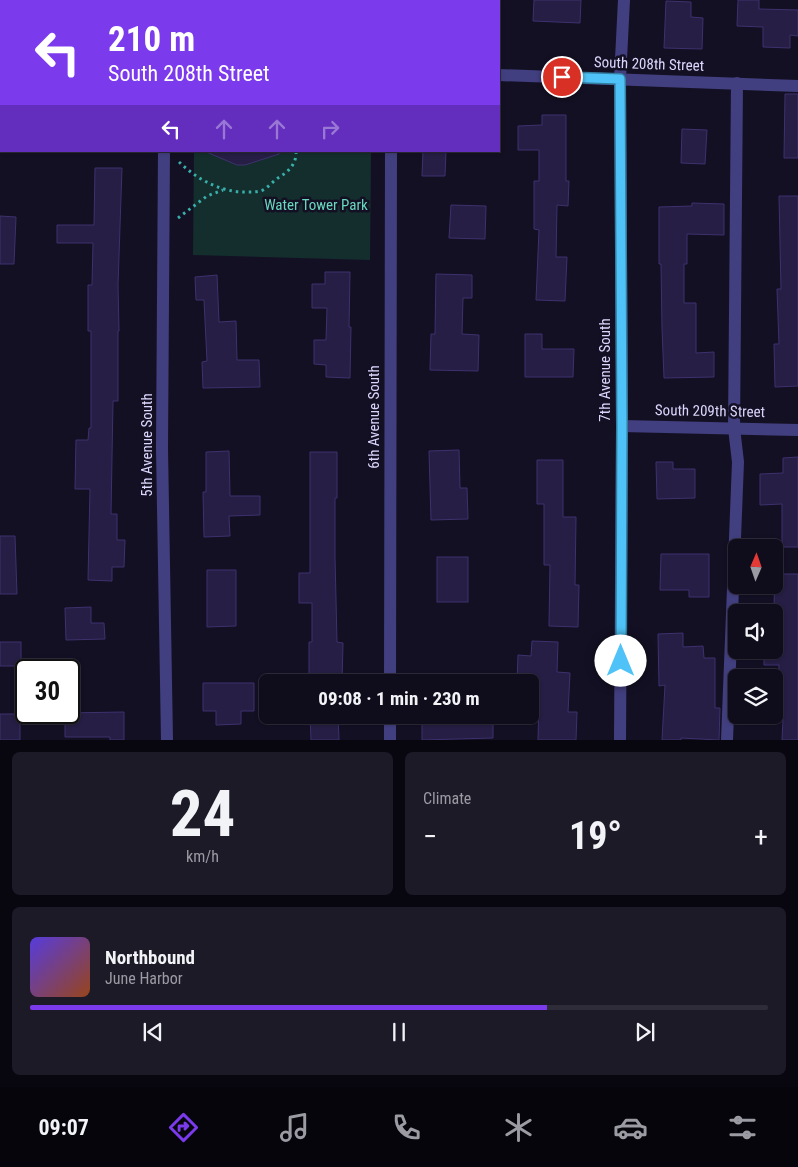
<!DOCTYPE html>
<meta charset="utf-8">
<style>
body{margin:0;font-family:"Roboto Condensed",sans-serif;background:#1d1a28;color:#f1f3f6;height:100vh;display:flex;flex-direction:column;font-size:19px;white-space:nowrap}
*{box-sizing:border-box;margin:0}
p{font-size:16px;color:#9b9ba3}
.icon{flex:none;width:28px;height:28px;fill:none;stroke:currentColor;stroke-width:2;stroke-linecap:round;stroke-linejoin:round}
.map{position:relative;height:740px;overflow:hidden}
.side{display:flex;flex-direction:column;gap:12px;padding:12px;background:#08070f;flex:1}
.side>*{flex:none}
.top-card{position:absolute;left:0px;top:0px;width:500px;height:152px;box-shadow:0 1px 4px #0004,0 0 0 1px #2f2c3a;background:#7c3aed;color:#fff;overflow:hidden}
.needle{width:32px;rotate:2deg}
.fabs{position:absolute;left:728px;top:539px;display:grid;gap:10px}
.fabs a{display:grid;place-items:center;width:55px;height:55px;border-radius:8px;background:#0f0c1b;box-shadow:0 1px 4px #0004,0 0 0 1px #2f2c3a;font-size:25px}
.speed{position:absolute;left:15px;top:659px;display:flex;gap:10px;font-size:25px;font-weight:700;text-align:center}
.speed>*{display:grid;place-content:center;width:65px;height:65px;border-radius:50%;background:#0f0c1b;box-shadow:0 1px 4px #0004,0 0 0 1px #2f2c3a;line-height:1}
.speed .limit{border:2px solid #111;border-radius:8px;background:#fff;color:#111}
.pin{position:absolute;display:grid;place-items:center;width:42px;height:42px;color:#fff;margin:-21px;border:2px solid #fff;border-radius:50%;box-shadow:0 1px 5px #0007}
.me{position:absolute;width:55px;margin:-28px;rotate:0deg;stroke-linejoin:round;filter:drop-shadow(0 0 4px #0008)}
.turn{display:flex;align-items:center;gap:18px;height:105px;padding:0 25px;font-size:22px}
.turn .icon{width:65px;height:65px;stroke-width:2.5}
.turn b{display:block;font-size:35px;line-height:42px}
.lanes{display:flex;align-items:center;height:48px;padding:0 25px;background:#0003;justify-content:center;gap:25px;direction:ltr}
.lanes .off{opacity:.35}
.big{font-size:38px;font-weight:700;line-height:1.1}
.side .card{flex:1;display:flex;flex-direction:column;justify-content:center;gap:8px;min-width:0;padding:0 18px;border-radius:8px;background:#1d1a28}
.side .dial{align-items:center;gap:0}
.dial b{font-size:65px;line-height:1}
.song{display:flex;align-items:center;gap:15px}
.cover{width:60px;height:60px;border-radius:8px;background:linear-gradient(135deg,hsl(250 70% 55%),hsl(20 70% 35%))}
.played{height:5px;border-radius:2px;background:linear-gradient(90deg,#7c3aed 70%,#2f2c3a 70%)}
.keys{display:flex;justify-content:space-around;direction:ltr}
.heat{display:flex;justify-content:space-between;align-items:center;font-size:28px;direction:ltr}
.side .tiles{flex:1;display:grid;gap:12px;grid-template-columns:1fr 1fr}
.card:last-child{grid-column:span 2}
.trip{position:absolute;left:259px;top:674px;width:280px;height:50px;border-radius:8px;background:#0f0c1b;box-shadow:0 1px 4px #0004,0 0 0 1px #2f2c3a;font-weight:700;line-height:50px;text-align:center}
.tab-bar{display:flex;height:80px;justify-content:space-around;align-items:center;background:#06050b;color:#9b9ba3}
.tab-bar .icon{width:35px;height:35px}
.tab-bar .selected{color:#7c3aed}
.tab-bar b{font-size:22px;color:#f1f3f6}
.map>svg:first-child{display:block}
.green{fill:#142e2d}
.building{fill:#261e44;stroke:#3e316e}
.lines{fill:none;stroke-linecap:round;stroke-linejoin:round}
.path{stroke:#38afaa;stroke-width:3;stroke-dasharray:2.5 4;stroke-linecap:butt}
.minor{stroke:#423f80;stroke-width:12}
.route-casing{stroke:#337fa1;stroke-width:12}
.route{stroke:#4fc3f7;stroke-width:9}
.labels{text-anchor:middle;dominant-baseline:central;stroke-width:5;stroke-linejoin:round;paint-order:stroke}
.street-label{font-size:15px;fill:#dbd6fc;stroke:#141024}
.park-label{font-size:15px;fill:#67d8bd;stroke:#141024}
</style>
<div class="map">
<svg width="798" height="740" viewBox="0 0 798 740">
<rect width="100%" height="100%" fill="#141024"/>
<path class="green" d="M194,151h177l-1,109 -177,-5z"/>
<g class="building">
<path d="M534,0h47l-1,23 -47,-2z"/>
<path d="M738,0h21v9l39,1v26l-8,-1v13l-27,-1v-20l-26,-1z"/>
<path d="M666,1l25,1v15l12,1 -1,31 -38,-1z"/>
<path d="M785,94h13v64h-14z"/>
<path d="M542,115h24v66h3l-1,25 -11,-1 -1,52h11l-2,44 -29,-1 3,-70 -5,-1v-48h5v-31h-21v-24l24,-1z"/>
<path d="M682,129l25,1 -2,34 -24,-1z"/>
<path d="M204,151h75v3l-34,11h-8z"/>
<path d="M423,151h23l-1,25h-23z"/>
<path d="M95,168h27l-4,117 1,46h-1v70h-5l-2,113h6v26h8l-1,27h-12v14l-24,-1 2,-91h-15l1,-49h12l1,-12h2v-97h-3v-46h4l1,-42h-36v-18h37z"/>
<path d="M779,196h19v190l-23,1 -1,-43h5l-2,-55h4z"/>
<path d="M692,203l32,1v31l-37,-1v30h-3v39h12v50l18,-1v25l-50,1 -2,-50 -1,-64h-2v-57l33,-1z"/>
<path d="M451,205l35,1 -1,33 -36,-1z"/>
<path d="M0,216l16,1 -2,47h-14z"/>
<path d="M325,272h25l-1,55h2l-1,51 -24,-1v-12l-12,-1v-24h12l1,-32h-15v-24h13z"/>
<path d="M436,274l36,1v23h-9l-1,36 17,1 -1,36 -48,-1 1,-36h4z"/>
<path d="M217,275l2,47 17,-1 1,39h22l1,27 -57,1 -1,-26 5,-1 -3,-61h-8l-1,-23z"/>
<path d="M525,334h17v15h32l-1,28h-48z"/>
<path d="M459,450l1,38h7l1,31 -37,1 -2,-69z"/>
<path d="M229,451l1,45h30v19l-31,1 1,20 -26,1 -1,-45h3v-40z"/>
<path d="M310,452h27v46h-2v59l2,85 6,1 -1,39h-33v-40h3v-39h-13v-30h11z"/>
<path d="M798,457v90h-16v-43l-22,1v-31l23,-1v-15z"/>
<path d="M537,460h26v57h13l-1,68h4l-1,42 -29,-1 1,-61h-6v-61h-7z"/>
<path d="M656,462h17v7h22v29l-38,1z"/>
<path d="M0,536h15l2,58h-17z"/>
<path d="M661,554h48v43h-20v-7h-29z"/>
<rect x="437" y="557" width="31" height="45"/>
<path d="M207,570h29v56l-29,1z"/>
<path d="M775,574h23v166h-16l1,-21h-6l2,-54h-15v-15h10v-2h6v-41h-6z"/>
<path d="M91,607v16h13l1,16 -39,1 -1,-32z"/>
<path d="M683,633v14l20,-1 1,12h11v50h5l-1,32 -38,-2v2h-19l3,-55 -6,1 -1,-52z"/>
<path d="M532,641l26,1 -1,30 13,1 -2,39h9l-1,28h-38l1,-38 -9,-1v-19h-13l1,-27 13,1z"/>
<rect x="0" y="642" width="21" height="24"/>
<path d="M203,683h51v28h-13v13l-25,1v-14h-13z"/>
<path d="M124,712v28h-14v-3h-45v-24z"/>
<rect x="0" y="714" width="20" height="26"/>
<path d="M310,715h28l1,25h-28z"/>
<path d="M473,715h20v23l-71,2v-19h51z"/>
</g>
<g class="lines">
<g class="path">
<path d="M179,162c19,18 43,31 69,30 4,0 8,0 12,-1 6,-1 12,-9 18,-13 10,-6 19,-14 18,-27"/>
<path d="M178,218l29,-22 16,-6"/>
</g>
<g class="minor">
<path d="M167,1v-1"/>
<path d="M406,1v-1"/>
<path d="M0,53h1"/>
<path d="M499,75l299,11"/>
<path d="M164,151l-2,297 5,292"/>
<path d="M622,426l176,4"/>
<path d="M390,682l1,-531"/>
<path d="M390,740v-25"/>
<path d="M620,740l2,-314 -2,-347 4,-79"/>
<path d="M727,740l11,-278 -4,-34 3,-345"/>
</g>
</g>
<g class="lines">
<g class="route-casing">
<path id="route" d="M562,77l58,2 2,347 -1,235"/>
</g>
<use href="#route" class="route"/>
</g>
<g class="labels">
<g class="street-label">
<text transform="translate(649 64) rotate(2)">South 208th Street</text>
<text transform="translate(605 370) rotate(-90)">7th Avenue South</text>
<text transform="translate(710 411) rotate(1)">South 209th Street</text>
<text transform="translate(374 417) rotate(-90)">6th Avenue South</text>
<text transform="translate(147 445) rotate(-90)">5th Avenue South</text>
</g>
<g class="park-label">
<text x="316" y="205">Water Tower Park</text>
</g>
</g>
</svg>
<div class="fabs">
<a><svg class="needle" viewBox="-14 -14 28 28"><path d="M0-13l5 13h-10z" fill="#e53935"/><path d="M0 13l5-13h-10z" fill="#9b9ba3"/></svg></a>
<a><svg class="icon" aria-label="sound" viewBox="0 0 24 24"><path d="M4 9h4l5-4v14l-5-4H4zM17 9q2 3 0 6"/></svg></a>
<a><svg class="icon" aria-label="layers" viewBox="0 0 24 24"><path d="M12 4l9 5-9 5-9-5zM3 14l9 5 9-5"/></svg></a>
</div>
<div class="speed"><div class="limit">30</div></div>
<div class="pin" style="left:562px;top:77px;background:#d93025"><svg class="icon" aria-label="arrive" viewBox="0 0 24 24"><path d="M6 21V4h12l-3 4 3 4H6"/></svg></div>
<svg class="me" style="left:621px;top:661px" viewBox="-20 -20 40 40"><circle r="19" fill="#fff"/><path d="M0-13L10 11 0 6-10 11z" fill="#4fc3f7"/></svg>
<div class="trip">09:08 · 1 min · 230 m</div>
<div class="top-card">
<div class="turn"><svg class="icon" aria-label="left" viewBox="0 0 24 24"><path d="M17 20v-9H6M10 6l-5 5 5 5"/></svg><div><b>210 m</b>South 208th Street</div></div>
<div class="lanes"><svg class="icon" aria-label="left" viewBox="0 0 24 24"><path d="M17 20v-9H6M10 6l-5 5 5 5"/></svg><svg class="icon off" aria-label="ahead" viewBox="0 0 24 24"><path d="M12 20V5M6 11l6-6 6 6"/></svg><svg class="icon off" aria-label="ahead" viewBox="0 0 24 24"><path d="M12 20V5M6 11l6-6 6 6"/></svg><svg class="icon off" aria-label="right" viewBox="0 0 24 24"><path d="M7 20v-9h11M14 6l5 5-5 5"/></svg></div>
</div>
</div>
<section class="side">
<div class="tiles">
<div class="card dial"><b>24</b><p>km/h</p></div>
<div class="card"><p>Climate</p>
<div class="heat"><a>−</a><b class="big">19°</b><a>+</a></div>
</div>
<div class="card">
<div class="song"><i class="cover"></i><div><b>Northbound</b><p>June Harbor</p></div></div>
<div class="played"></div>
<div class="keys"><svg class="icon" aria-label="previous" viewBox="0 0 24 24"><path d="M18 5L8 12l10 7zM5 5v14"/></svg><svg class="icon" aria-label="pause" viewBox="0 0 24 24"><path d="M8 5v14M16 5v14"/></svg><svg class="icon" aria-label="next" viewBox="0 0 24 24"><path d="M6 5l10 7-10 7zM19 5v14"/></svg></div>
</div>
</div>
</section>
<nav class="tab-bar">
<b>09:07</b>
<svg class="icon selected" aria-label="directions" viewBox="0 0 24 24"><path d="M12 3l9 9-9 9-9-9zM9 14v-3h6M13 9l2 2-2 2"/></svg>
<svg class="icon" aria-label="music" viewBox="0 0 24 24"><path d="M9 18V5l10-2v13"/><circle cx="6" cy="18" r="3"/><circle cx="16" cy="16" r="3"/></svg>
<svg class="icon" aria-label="phone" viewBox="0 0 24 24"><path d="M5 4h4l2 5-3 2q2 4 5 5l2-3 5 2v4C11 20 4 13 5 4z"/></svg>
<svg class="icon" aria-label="climate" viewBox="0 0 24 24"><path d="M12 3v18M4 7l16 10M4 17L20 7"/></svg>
<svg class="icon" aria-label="car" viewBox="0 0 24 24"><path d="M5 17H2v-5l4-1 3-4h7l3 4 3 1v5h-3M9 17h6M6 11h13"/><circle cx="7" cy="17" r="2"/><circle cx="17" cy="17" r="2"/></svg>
<svg class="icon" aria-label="filters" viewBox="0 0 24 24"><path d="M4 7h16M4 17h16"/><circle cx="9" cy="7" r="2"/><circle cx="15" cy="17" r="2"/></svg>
</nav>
